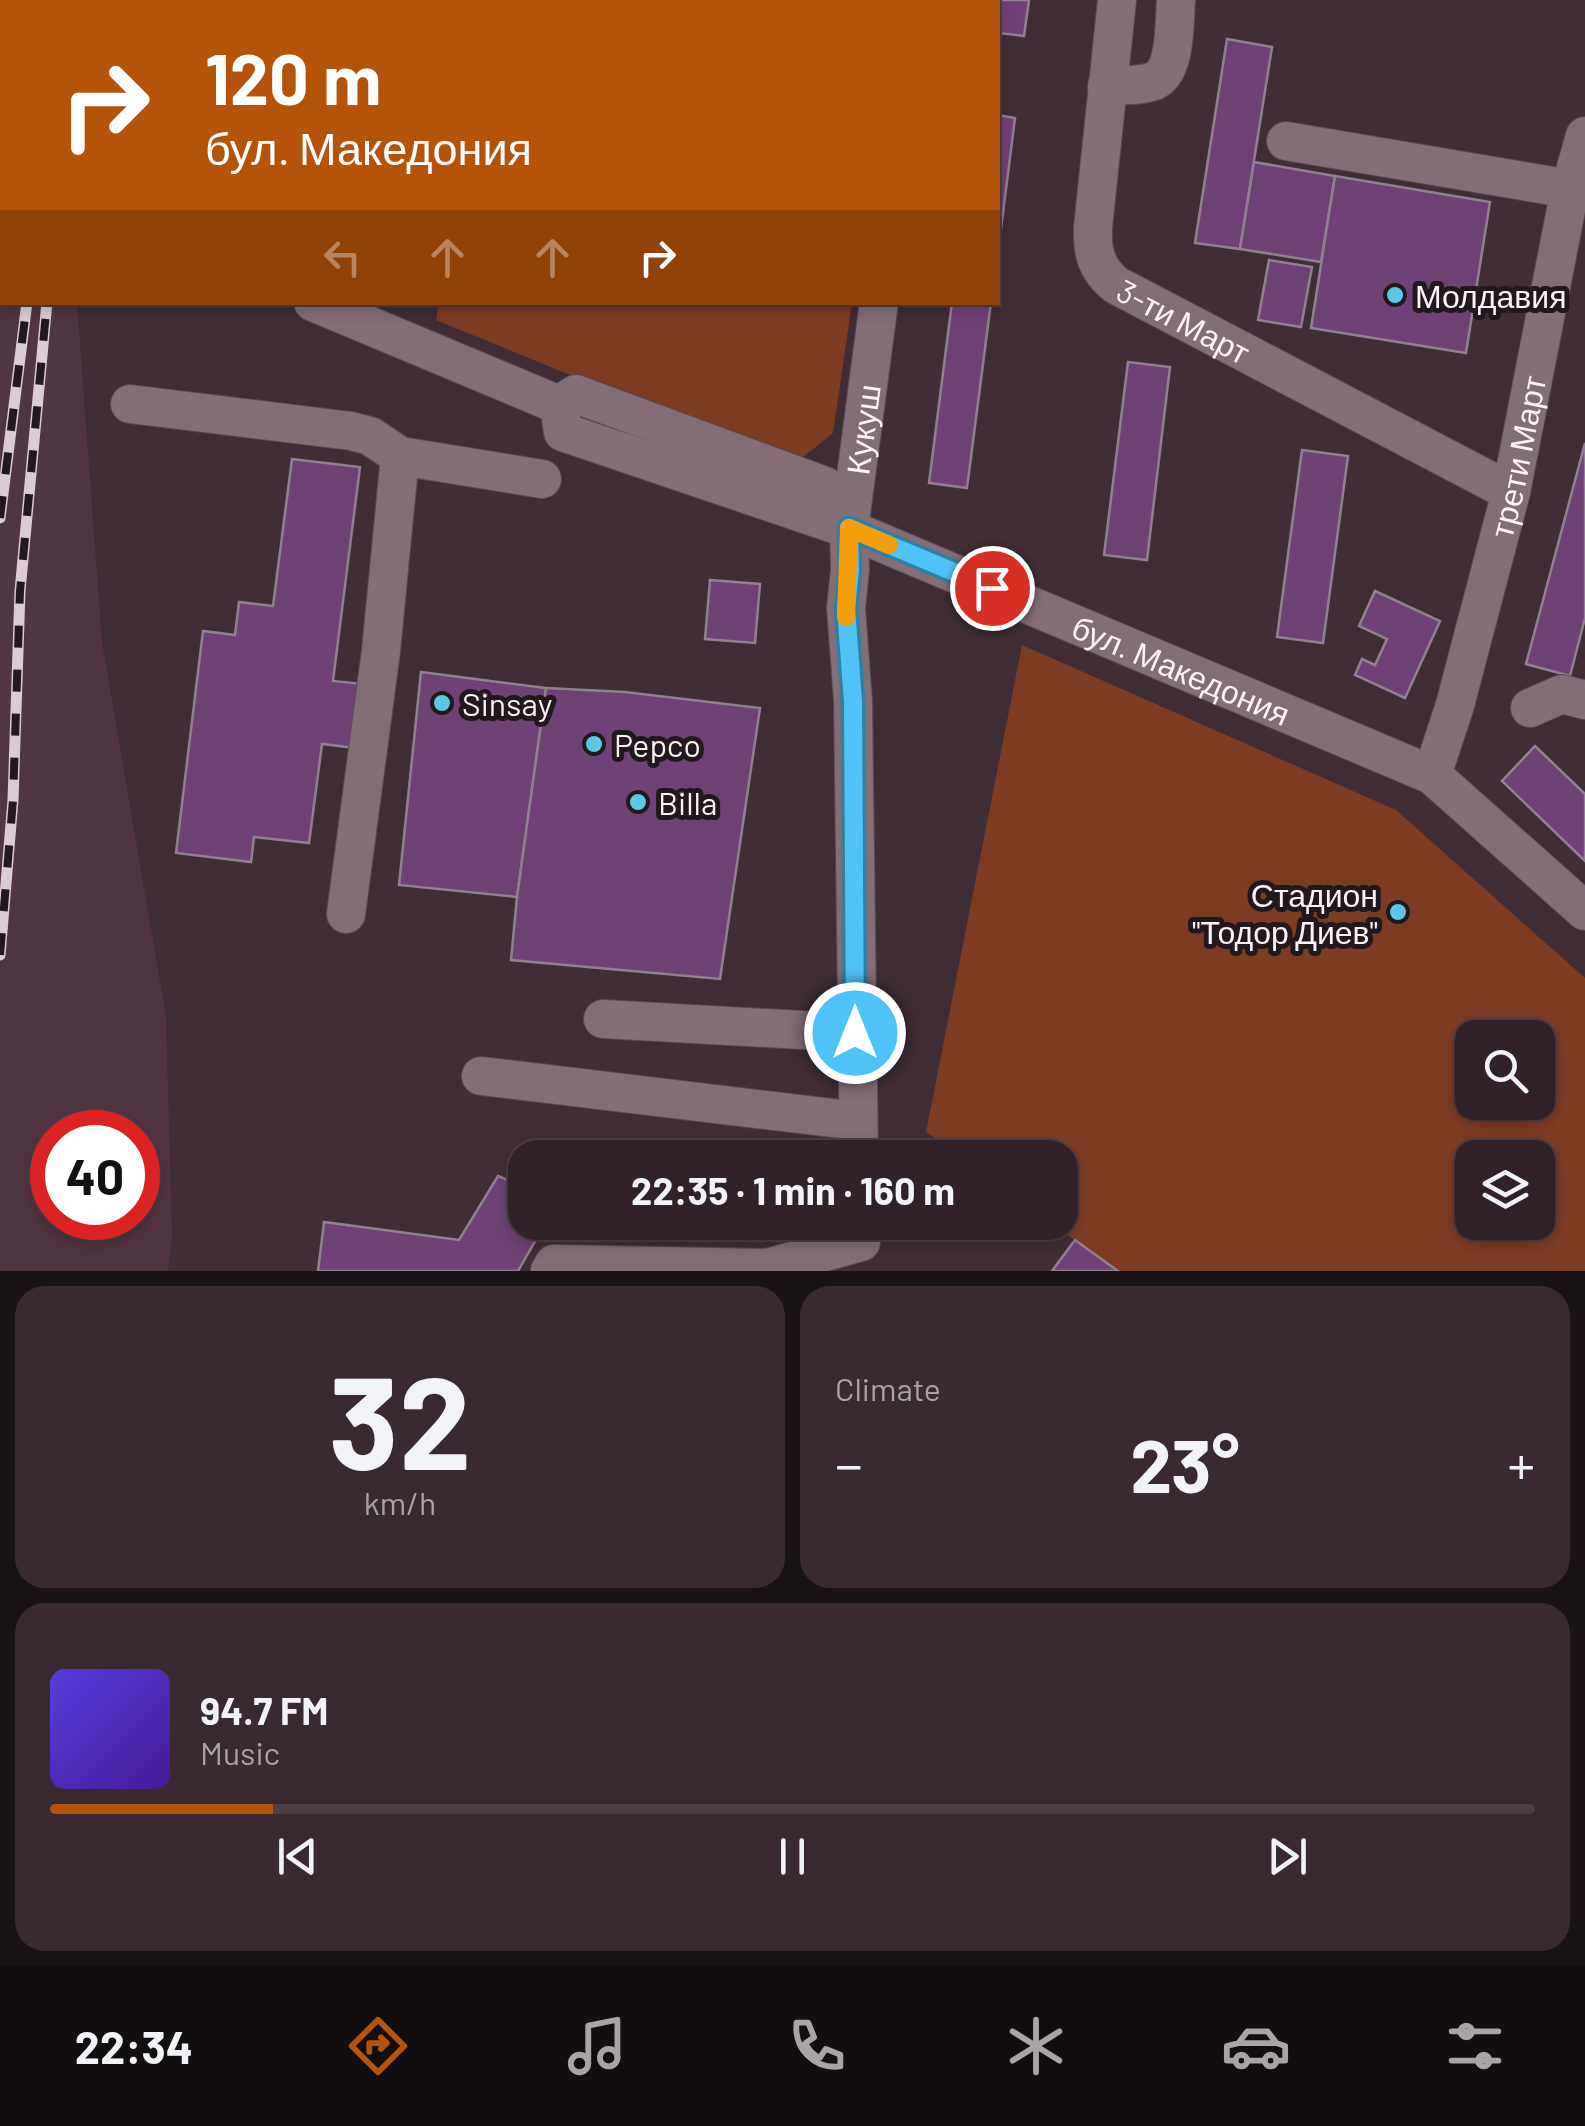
<!DOCTYPE html>
<meta charset="utf-8">
<style>
body{margin:0;font-family:Barlow,sans-serif;background:#382a30;color:#f1f3f6;height:100vh;display:flex;flex-direction:column;font-size:38px;white-space:nowrap}
*{box-sizing:border-box;margin:0}
p{font-size:32px;color:#a8a4a8}
.icon{flex:none;width:55px;height:55px;fill:none;stroke:currentColor;stroke-width:2;stroke-linecap:round;stroke-linejoin:round}
.map{position:relative;height:1271px;overflow:hidden}
.side{display:flex;flex-direction:column;gap:15px;padding:15px;background:#1a1316;flex:1}
.side>*{flex:none}
.hud{position:absolute;left:0px;top:0px;width:1000px;height:305px;box-shadow:0 5px 15px #0003,0 0 0 2px #4b3f45;background:#b45309;color:#fff;overflow:hidden}
.buttons{position:absolute;left:1455px;top:1020px;display:grid;gap:20px}
.buttons a{display:grid;place-items:center;width:100px;height:100px;border-radius:20px;background:#302228;box-shadow:0 5px 15px #0003,0 0 0 2px #4b3f45;font-size:50px}
.speed{position:absolute;left:30px;top:1110px;display:flex;gap:20px;font-size:50px;font-weight:700;text-align:center}
.speed>*{display:grid;place-content:center;width:130px;height:130px;border-radius:50%;background:#302228;box-shadow:0 5px 15px #0003,0 0 0 2px #4b3f45;line-height:1}
.speed .limit{border:15px solid #d22;background:#fff;color:#111}
.pin{position:absolute;display:grid;place-items:center;width:85px;height:85px;color:#fff;margin:-42px;border:5px solid #fff;border-radius:50%;box-shadow:0 2px 10px #0007}
.me{position:absolute;width:110px;margin:-55px;rotate:0deg;stroke-linejoin:round;filter:drop-shadow(0 0 8px #0008)}
.turn{display:flex;align-items:center;gap:35px;height:210px;padding:0 40px;font-size:45px}
.turn .icon{width:130px;height:130px;stroke-width:2.5}
.turn b{display:block;font-size:70px;line-height:85px}
.lanes{display:flex;align-items:center;height:95px;padding:0 40px;background:#0003;justify-content:center;gap:50px;direction:ltr}
.lanes .off{opacity:.35}
.big{font-size:75px;font-weight:700;line-height:1.1}
.side .widget{flex:1;display:flex;flex-direction:column;justify-content:center;gap:15px;min-width:0;padding:0 35px;border-radius:30px;background:#382a30}
.side .dial{align-items:center;gap:0}
.dial b{font-size:130px;line-height:1}
.song{display:flex;align-items:center;gap:30px}
.cover{width:120px;height:120px;border-radius:15px;background:linear-gradient(135deg,hsl(250 70% 55%),hsl(260 70% 35%))}
.played{height:10px;border-radius:5px;background:linear-gradient(90deg,#b45309 15%,#4b3f45 15%)}
.keys{display:flex;justify-content:space-around;direction:ltr}
.heat{display:flex;justify-content:space-between;align-items:center;font-size:55px;direction:ltr}
.side .tiles{flex:1;display:grid;gap:15px;grid-template-columns:1fr 1fr}
.widget:last-child{grid-column:span 2}
.trip{position:absolute;left:508px;top:1140px;width:570px;height:100px;border-radius:30px;background:#302228;box-shadow:0 5px 15px #0003,0 0 0 2px #4b3f45;font-weight:700;line-height:100px;text-align:center}
.tab-bar{display:flex;height:160px;justify-content:space-around;align-items:center;background:#130e10;color:#a8a4a8}
.tab-bar .icon{width:70px;height:70px}
.tab-bar .current{color:#b45309}
.tab-bar b{font-size:45px;color:#f1f3f6}
.map>svg:first-child{display:block}
.built{fill:#503642;fill-rule:evenodd}
.green{fill:#7b3c22;fill-rule:evenodd}
.building{fill:#704176;stroke:#908091;stroke-width:2.5}
.lines{fill:none;stroke-linecap:round;stroke-linejoin:round}
.minor-casing{stroke:#5b4a52;stroke-width:40}
.minor{stroke:#836d77;stroke-width:38}
.rail-casing{stroke:#daccd2;stroke-width:11}
.rail{stroke:#21191d;stroke-width:8;stroke-dasharray:22;stroke-linecap:butt}
.route-casing{stroke:#337fa1;stroke-width:25}
.route{stroke:#4fc3f7;stroke-width:18}
.slow{stroke:#f59e0b;stroke-width:18}
.poi-dot{fill:#59c8e5;stroke:#21191d;stroke-width:4}
.labels{text-anchor:middle;dominant-baseline:central;stroke-width:10;stroke-linejoin:round;paint-order:stroke}
.poi-label{font-size:32px;fill:#fef1f7;stroke:#21191d;text-anchor:start}
.street-label{font-size:32px;fill:#fef1f7;stroke:#21191d}
</style>
<div class="map">
<svg width="1585" height="1271" viewBox="0 0 1585 1271">
<rect width="100%" height="100%" fill="#402d36"/>
<path class="built" d="M0,213l2,89 75,1 25,339 64,375 6,219 -4,35h-168zM138,1132v86h-86v-86z"/>
<g class="green">
<path d="M513,0h383l-384,2z"/>
<path d="M439,302l413,1 -19,130 -41,33 -356,-146z"/>
<path d="M1022,645l374,165 189,168v293h-467l-67,-48 9,-1v-64l-98,-1 -36,-25zM1472,1038h66v64h-66zM1472,1158h66v64h-66z"/>
</g>
<g class="building">
<path d="M0,0h9l-7,2 -2,86z"/>
<path d="M274,0h36l5,1 -42,1z"/>
<path d="M391,0h54l13,2h-68z"/>
<path d="M994,0h35l-5,36 -26,-3v-31z"/>
<path d="M1227,39l45,8 -32,202 -45,-6z"/>
<path d="M998,115l17,3 -17,135z"/>
<path d="M1254,162l81,14 -14,86 -81,-13z"/>
<path d="M1335,176l155,26 -24,151 -155,-25z"/>
<path d="M1269,260l43,7 -11,60 -43,-7z"/>
<path d="M952,302h39l-24,186 -38,-5z"/>
<path d="M1128,362l42,5 -23,193 -43,-5z"/>
<path d="M1585,443v175l-15,58 -44,-12z"/>
<path d="M1302,450l46,6 -25,187 -46,-6z"/>
<path d="M292,459l68,8 -27,214 31,3 -8,64 -34,-4 -13,99 -55,-6 -3,25 -75,-9 27,-222 32,4 4,-33 34,4z"/>
<path d="M710,580l50,4 -5,59 -50,-4z"/>
<path d="M1375,591l65,30 -35,77 -50,-23 7,-16 13,6 12,-26 -28,-13z"/>
<path d="M421,672l125,16 -29,209 -118,-12z"/>
<path d="M546,688l79,4 135,16 -40,271 -209,-19 6,-63z"/>
<path d="M1535,746l50,48v67l-83,-80z"/>
<path d="M498,1176l27,11v35h21l-28,49h-200l6,-49 135,18z"/>
<path d="M1075,1240l43,31h-66z"/>
</g>
<g class="lines">
<g class="minor-casing">
<g id="minor">
<path id="s1" d="M1117,0l-24,227c-1,25 3,42 23,58l395,207"/>
<path d="M919,2v-2"/>
<path d="M1107,86c15,-1 34,0 47,-5 23,-10 20,-60 22,-81"/>
<path d="M1286,141l284,48"/>
<path d="M0,173l2,1"/>
<path d="M313,302l246,103"/>
<path d="M130,404l221,27 19,5 30,20 142,23"/>
<path id="s2" d="M559,405l4,27 286,97 583,246 153,136"/>
<path d="M559,405l17,-11 249,92 24,43"/>
<path d="M1530,708l32,-14 23,6"/>
<path id="s3" d="M1432,775l23,-70 56,-213 59,-303 15,-53"/>
<path d="M346,914l35,-263 19,-195"/>
<path d="M603,1019l252,14"/>
<path d="M481,1076l377,45"/>
<path id="s4" d="M859,1158l-6,-457 -7,-93 4,-38 -1,-41 30,-227"/>
<path d="M550,1271l4,-7 213,4 94,-26"/>
</g>
</g>
<use href="#minor" class="minor"/>
<g class="rail-casing">
<g id="rail">
<path d="M66,2v-2"/>
<path d="M99,2l1,-2"/>
<path d="M0,518l27,-216"/>
<path d="M0,955l13,-155 7,-209 27,-289"/>
</g>
</g>
<use href="#rail" class="rail"/>
</g>
<g class="lines">
<g class="route-casing">
<path id="route" d="M855,1033l-2,-331 -7,-94 4,-38 -1,-42 143,60"/>
</g>
<use href="#route" class="route"/>
<path class="slow" d="M846,617l3,-89 40,17"/>
</g>
<g class="poi-dot">
<circle cx="1395" cy="295" r="10"/>
<circle cx="442" cy="703" r="10"/>
<circle cx="594" cy="744" r="10"/>
<circle cx="638" cy="802" r="10"/>
<circle cx="1398" cy="912" r="10"/>
</g>
<g class="labels">
<g class="poi-label">
<text x="1415" y="295">Молдавия</text>
<text x="462" y="703">Sinsay</text>
<text x="614" y="744">Pepco</text>
<text x="658" y="802">Billa</text>
<text x="1378" y="894" text-anchor="end">Стадион<tspan x="1378" dy="37">"Тодор Диев"</tspan></text>
</g>
<g class="street-label">
<text stroke="none"><textPath href="#s1" startOffset="370">3-ти Март</textPath></text>
<text stroke="none"><textPath href="#s4" startOffset="730">Кукуш</textPath></text>
<text stroke="none"><textPath href="#s3" startOffset="330">трети Март</textPath></text>
<text stroke="none"><textPath href="#s2" startOffset="690">бул. Македония</textPath></text>
</g>
</g>
</svg>
<div class="buttons">
<a><svg class="icon" aria-label="search" viewBox="0 0 24 24"><circle cx="10" cy="10" r="6"/><path d="M15 15l6 6"/></svg></a>
<a><svg class="icon" aria-label="layers" viewBox="0 0 24 24"><path d="M12 4l9 5-9 5-9-5zM3 14l9 5 9-5"/></svg></a>
</div>
<div class="speed"><div class="limit">40</div></div>
<div class="pin" style="left:992px;top:588px;background:#d93025"><svg class="icon" aria-label="arrive" viewBox="0 0 24 24"><path d="M6 21V4h12l-3 4 3 4H6"/></svg></div>
<svg class="me" style="left:855px;top:1033px" viewBox="-20 -20 40 40"><circle r="17" fill="#4fc3f7" stroke="#fff" stroke-width="3"/><path d="M0-11L8 9 0 5-8 9z" fill="#fff"/></svg>
<div class="trip">22:35 · 1 min · 160 m</div>
<div class="hud">
<div class="turn"><svg class="icon" aria-label="right" viewBox="0 0 24 24"><path d="M7 20v-9h11M14 6l5 5-5 5"/></svg><div><b>120 m</b>бул. Македония</div></div>
<div class="lanes"><svg class="icon off" aria-label="left" viewBox="0 0 24 24"><path d="M17 20v-9H6M10 6l-5 5 5 5"/></svg><svg class="icon off" aria-label="ahead" viewBox="0 0 24 24"><path d="M12 20V5M6 11l6-6 6 6"/></svg><svg class="icon off" aria-label="ahead" viewBox="0 0 24 24"><path d="M12 20V5M6 11l6-6 6 6"/></svg><svg class="icon" aria-label="right" viewBox="0 0 24 24"><path d="M7 20v-9h11M14 6l5 5-5 5"/></svg></div>
</div>
</div>
<section class="side">
<div class="tiles">
<div class="widget dial"><b>32</b><p>km/h</p></div>
<div class="widget"><p>Climate</p>
<div class="heat"><a>−</a><b class="big">23°</b><a>+</a></div>
</div>
<div class="widget">
<div class="song"><i class="cover"></i><div><b>94.7 FM</b><p>Music</p></div></div>
<div class="played"></div>
<div class="keys"><svg class="icon" aria-label="previous" viewBox="0 0 24 24"><path d="M18 5L8 12l10 7zM5 5v14"/></svg><svg class="icon" aria-label="pause" viewBox="0 0 24 24"><path d="M8 5v14M16 5v14"/></svg><svg class="icon" aria-label="next" viewBox="0 0 24 24"><path d="M6 5l10 7-10 7zM19 5v14"/></svg></div>
</div>
</div>
</section>
<nav class="tab-bar">
<b>22:34</b>
<svg class="icon current" aria-label="directions" viewBox="0 0 24 24"><path d="M12 3l9 9-9 9-9-9zM9 14v-3h6M13 9l2 2-2 2"/></svg>
<svg class="icon" aria-label="music" viewBox="0 0 24 24"><path d="M9 18V5l10-2v13"/><circle cx="6" cy="18" r="3"/><circle cx="16" cy="16" r="3"/></svg>
<svg class="icon" aria-label="phone" viewBox="0 0 24 24"><path d="M5 4h4l2 5-3 2q2 4 5 5l2-3 5 2v4C11 20 4 13 5 4z"/></svg>
<svg class="icon" aria-label="climate" viewBox="0 0 24 24"><path d="M12 3v18M4 7l16 10M4 17L20 7"/></svg>
<svg class="icon" aria-label="car" viewBox="0 0 24 24"><path d="M5 17H2v-5l4-1 3-4h7l3 4 3 1v5h-3M9 17h6M6 11h13"/><circle cx="7" cy="17" r="2"/><circle cx="17" cy="17" r="2"/></svg>
<svg class="icon" aria-label="filters" viewBox="0 0 24 24"><path d="M4 7h16M4 17h16"/><circle cx="9" cy="7" r="2"/><circle cx="15" cy="17" r="2"/></svg>
</nav>
